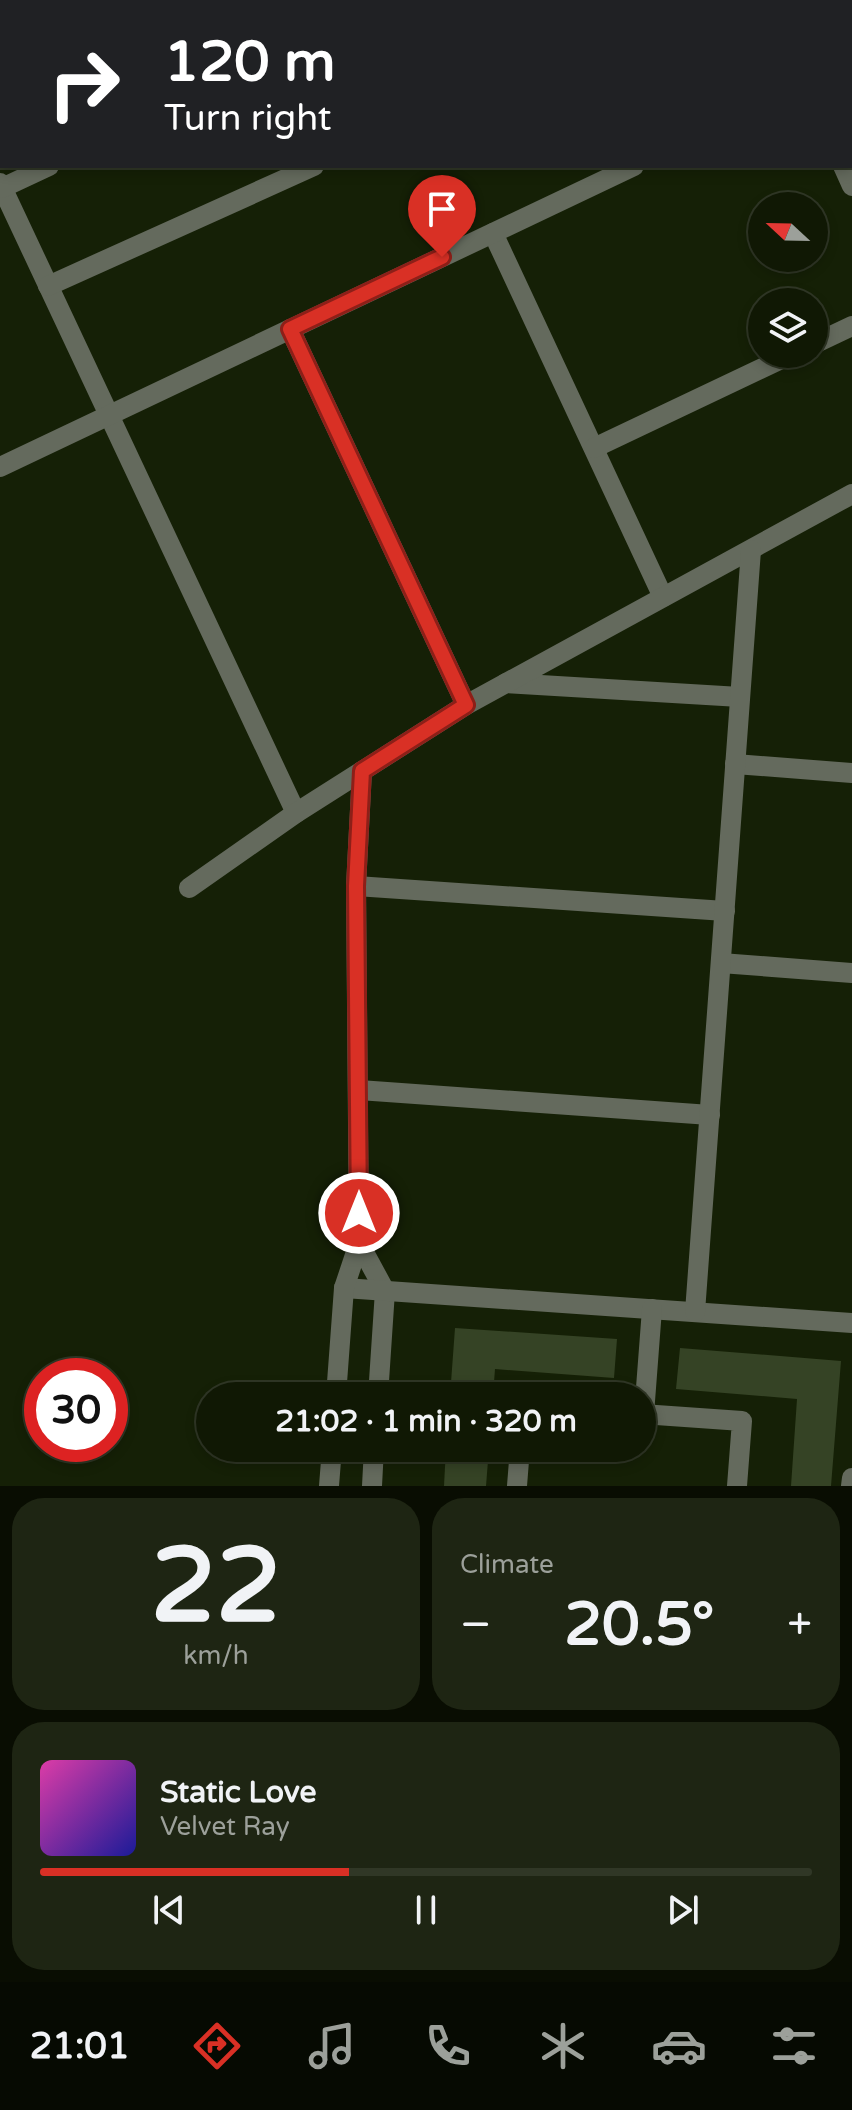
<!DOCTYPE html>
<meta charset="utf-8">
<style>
body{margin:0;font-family:"Varela Round",sans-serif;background:#1e2513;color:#f1f3f6;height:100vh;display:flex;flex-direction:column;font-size:30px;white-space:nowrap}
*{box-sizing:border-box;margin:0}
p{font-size:26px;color:#9ca09a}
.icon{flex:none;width:44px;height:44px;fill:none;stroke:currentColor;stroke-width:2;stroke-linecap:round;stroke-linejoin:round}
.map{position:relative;height:1486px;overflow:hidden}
.side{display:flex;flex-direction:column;gap:12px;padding:12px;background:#090d02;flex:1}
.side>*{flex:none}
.hud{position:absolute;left:0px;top:0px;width:852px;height:168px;box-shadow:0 4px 12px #0003,0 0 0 2px #303726;background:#202124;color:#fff;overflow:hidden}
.needle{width:52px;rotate:292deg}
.fabs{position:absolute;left:748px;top:192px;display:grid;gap:16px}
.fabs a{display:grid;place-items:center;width:80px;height:80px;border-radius:50%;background:#101804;box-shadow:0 4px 12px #0003,0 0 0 2px #303726;font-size:40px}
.speed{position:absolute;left:24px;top:1358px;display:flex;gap:16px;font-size:40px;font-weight:700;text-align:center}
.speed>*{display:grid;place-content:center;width:104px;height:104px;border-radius:50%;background:#101804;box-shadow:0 4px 12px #0003,0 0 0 2px #303726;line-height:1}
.speed .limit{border:12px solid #d22;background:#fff;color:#111}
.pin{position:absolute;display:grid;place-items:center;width:68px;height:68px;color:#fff;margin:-82px -34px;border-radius:50% 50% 50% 0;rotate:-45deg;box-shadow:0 0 8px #0007}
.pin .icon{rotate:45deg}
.me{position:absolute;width:88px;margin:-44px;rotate:0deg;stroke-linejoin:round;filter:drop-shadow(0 0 6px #0008)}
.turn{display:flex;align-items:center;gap:28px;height:168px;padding:0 32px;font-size:36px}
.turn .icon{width:104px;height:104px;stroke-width:2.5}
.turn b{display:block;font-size:56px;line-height:68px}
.big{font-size:60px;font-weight:800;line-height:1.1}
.side .card{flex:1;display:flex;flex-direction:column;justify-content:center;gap:12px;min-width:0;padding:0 28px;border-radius:32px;background:#1e2513}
.side .dial{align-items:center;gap:0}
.dial b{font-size:104px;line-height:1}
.song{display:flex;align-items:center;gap:24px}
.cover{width:96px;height:96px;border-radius:12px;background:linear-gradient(135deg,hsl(320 70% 55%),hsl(240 70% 35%))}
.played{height:8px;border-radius:4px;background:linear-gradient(90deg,#d93025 40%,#303726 40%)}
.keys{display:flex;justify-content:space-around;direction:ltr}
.heat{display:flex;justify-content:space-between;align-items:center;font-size:44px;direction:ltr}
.side .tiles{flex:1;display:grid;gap:12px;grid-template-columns:1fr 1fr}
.card:last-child{grid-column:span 2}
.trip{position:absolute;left:196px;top:1382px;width:460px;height:80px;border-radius:40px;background:#101804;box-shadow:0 4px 12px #0003,0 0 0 2px #303726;font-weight:800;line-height:80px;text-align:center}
.tabs{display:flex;height:128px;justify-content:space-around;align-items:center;background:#060a02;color:#9ca09a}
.tabs .icon{width:56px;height:56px}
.tabs .selected{color:#d93025}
.tabs b{font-size:36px;color:#f1f3f6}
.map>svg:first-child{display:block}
.building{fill:#354325}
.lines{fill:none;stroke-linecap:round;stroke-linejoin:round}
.minor{stroke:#646a5d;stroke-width:20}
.route-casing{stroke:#8d1f18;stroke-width:20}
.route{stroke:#d93025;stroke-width:14}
</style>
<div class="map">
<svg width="852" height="1486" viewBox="0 0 852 1486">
<rect width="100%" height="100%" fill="#152006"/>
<g class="building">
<path d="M455,1328l162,11 -3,39 -119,-9 -2,27h-43z"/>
<path d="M680,1348l161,13 -10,125h-40l6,-87 -121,-10z"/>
<path d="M446,1448h43l-3,38h-42z"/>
</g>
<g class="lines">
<g class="minor">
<path d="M556,0l1,2"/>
<path d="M140,2l4,-2"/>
<path d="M831,2l4,-2"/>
<path d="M850,62l2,-1"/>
<path d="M0,69l2,-1"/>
<path d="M843,166l9,20"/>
<path d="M0,183l296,630"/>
<path d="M2,188l47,-22"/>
<path d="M493,233l170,364"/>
<path d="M48,286l266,-120"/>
<path d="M290,329l176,376"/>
<path d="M814,344l38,-18"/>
<path d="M594,448l198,-94"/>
<path d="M0,467l634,-301"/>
<path d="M506,683l234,14"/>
<path d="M735,764l117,9"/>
<path d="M356,886l369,25"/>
<path d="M189,888l107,-75 170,-108 386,-211"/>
<path d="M721,963l131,10"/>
<path d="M359,1090l351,25"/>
<path d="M359,1243l26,48 -7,105"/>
<path d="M344,1288l508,35"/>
<path d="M695,1312l56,-762"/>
<path d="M336,1396l8,-108 15,-45 -3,-357 6,-115"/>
<path d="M642,1414l100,7 -5,65"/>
<path d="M644,1414l8,-105"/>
<path d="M329,1486l3,-38"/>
<path d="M372,1486l2,-38"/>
<path d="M517,1486l3,-38"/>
<path d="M851,1486l1,-8"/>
</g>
</g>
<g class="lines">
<g class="route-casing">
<path id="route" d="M359,1213l-3,-327 6,-115 104,-66 -176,-376 152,-72"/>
</g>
<use href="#route" class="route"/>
</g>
</svg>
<div class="fabs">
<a><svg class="needle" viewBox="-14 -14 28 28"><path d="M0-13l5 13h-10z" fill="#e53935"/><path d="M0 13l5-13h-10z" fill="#9ca09a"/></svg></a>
<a><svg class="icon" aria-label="layers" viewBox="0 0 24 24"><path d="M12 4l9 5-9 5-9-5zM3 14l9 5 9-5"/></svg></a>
</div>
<div class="speed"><div class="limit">30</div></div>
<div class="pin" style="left:442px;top:257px;background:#d93025"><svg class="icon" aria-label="arrive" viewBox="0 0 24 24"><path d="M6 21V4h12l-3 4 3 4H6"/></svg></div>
<svg class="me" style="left:359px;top:1213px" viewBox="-20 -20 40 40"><circle r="17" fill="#d93025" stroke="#fff" stroke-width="3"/><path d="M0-11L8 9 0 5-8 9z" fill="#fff"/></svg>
<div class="trip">21:02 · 1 min · 320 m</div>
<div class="hud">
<div class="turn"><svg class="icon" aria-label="right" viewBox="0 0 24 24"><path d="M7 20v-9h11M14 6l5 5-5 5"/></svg><div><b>120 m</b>Turn right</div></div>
</div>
</div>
<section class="side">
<div class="tiles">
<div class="card dial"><b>22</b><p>km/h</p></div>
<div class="card"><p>Climate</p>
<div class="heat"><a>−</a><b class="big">20.5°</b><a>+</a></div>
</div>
<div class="card">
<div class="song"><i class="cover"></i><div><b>Static Love</b><p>Velvet Ray</p></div></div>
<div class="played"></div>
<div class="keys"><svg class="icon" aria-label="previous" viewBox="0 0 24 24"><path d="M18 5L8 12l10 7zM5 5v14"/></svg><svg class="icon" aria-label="pause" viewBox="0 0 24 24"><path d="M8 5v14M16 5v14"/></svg><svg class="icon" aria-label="next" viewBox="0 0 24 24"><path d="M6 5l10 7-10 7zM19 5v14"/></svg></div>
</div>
</div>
</section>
<nav class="tabs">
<b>21:01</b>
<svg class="icon selected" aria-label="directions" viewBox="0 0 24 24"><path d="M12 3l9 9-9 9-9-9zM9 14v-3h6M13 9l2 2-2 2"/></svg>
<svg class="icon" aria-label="music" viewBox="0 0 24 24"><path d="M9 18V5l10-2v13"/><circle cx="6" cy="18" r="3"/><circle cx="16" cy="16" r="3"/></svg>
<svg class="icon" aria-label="phone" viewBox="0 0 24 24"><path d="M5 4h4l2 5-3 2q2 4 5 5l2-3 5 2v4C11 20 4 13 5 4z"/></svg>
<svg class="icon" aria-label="climate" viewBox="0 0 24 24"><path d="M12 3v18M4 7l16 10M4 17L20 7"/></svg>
<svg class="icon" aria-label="car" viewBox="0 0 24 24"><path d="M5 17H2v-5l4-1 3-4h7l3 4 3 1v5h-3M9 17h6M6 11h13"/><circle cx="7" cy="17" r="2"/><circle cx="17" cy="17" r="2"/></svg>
<svg class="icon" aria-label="filters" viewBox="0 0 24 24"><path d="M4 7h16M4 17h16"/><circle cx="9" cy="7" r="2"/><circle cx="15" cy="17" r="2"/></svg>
</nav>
